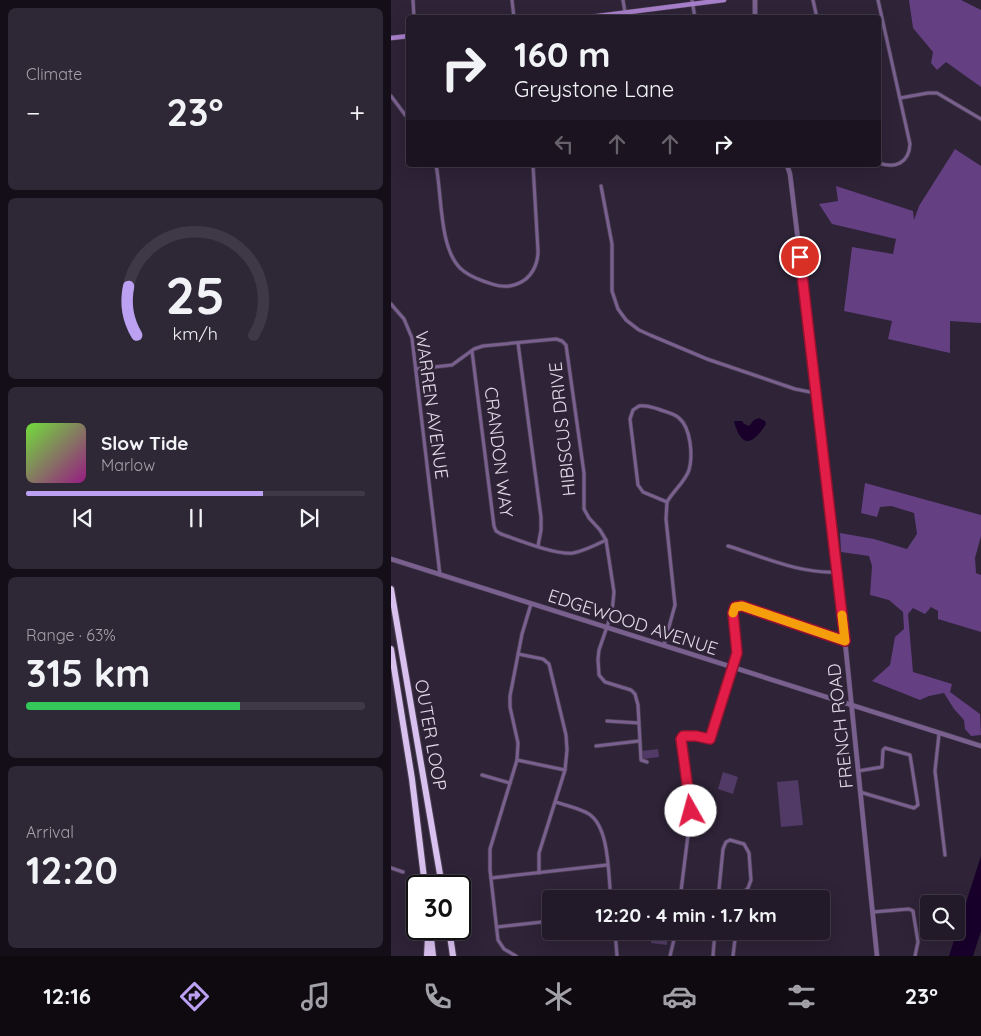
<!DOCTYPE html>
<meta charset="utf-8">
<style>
body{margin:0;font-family:Quicksand,sans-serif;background:#2e2735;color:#f1f3f6;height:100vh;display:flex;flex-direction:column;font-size:19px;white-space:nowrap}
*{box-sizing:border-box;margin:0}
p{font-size:16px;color:#a2a1a8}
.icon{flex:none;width:28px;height:28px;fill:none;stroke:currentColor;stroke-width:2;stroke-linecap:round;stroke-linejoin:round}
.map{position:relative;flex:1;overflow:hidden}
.drawer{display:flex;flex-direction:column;gap:8px;padding:8px;background:#130e17;width:391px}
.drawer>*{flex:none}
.hud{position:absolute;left:15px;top:15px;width:475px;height:152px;border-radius:5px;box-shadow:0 5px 20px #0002,0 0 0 1px #3f3846;background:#221a29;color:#f1f3f6;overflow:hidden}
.buttons{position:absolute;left:529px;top:895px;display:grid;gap:10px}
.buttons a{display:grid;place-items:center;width:45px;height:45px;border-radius:5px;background:#221a29;box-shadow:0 5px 20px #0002,0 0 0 1px #3f3846;font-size:25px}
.speed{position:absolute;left:15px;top:875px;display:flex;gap:10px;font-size:25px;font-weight:700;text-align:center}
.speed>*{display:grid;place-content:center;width:65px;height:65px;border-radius:50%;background:#221a29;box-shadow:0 5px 20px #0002,0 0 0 1px #3f3846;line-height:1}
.speed .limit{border:2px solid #111;border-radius:8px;background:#fff;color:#111}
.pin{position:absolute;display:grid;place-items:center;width:42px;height:42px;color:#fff;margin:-21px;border:2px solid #fff;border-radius:50%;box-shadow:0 1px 5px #0007}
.me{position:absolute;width:55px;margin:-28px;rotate:353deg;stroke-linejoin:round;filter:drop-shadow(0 0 4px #0008)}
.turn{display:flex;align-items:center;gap:18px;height:105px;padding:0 25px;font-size:22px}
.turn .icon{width:65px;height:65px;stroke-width:2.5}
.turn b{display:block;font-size:35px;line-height:42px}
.lanes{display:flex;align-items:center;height:48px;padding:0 25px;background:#0003;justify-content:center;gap:25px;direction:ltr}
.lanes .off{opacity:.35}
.big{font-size:38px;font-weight:700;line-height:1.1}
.drawer .widget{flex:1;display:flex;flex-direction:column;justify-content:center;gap:8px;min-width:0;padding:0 18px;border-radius:8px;background:#2e2735}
.drawer .dial{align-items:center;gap:0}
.dial svg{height:130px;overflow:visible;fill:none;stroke:#3f3846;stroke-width:7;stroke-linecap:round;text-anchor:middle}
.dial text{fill:#f1f3f6;stroke:none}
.song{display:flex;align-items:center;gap:15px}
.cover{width:60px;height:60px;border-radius:8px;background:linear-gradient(135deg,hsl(100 70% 55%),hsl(310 70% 35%))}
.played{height:5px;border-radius:2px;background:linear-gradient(90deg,#bca0f2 70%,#3f3846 70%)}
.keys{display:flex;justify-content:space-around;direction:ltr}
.heat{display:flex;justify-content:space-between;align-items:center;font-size:28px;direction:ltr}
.charge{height:8px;border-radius:4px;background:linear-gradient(90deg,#34c759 63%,#3f3846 0)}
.trip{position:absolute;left:151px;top:890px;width:288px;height:50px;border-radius:5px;background:#221a29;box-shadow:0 5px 20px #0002,0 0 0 1px #3f3846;font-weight:700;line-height:50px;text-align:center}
.tabs{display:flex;height:80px;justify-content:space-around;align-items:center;background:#0e0a10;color:#a2a1a8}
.tabs .icon{width:35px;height:35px}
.tabs .active{color:#bca0f2}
.tabs b{font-size:22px;color:#f1f3f6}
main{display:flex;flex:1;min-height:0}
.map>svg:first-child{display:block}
.green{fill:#513a65}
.forest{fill:#643f82}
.water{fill:#18002a}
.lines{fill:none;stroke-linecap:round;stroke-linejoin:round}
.minor-casing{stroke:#4b4053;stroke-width:4.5}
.tertiary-casing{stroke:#4b4053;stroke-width:5.5}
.secondary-casing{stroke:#4b4053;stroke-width:5.5}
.motorway-casing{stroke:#4b4053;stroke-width:8}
.minor{stroke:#79608f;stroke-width:3}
.tertiary{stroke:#79608f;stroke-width:4.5}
.secondary{stroke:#a77eca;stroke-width:4.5}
.motorway{stroke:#d8c0ef;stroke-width:6}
.route-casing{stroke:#92132f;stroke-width:12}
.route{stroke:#e11d48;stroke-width:9}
.slow{stroke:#f59e0b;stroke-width:9}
.labels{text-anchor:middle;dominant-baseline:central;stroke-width:5;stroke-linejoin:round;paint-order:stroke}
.street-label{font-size:18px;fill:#e1dae7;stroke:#2e2337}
</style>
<main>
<section class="drawer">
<div class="widget"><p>Climate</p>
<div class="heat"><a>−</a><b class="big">23°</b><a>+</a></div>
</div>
<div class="widget dial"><svg viewBox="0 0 100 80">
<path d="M14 69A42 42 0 1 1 86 69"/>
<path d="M14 69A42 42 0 0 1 9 39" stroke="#bca0f2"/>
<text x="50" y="56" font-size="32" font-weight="700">25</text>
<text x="50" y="72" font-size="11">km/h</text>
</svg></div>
<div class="widget">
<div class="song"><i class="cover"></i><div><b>Slow Tide</b><p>Marlow</p></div></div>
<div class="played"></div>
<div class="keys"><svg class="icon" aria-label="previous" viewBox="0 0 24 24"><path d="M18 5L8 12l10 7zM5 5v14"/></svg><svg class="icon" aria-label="pause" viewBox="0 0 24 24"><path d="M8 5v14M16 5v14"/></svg><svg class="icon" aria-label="next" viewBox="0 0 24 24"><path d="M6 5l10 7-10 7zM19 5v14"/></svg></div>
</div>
<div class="widget"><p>Range · 63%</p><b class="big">315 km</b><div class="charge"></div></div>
<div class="widget"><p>Arrival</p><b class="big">12:20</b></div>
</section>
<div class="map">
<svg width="590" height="956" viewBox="0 0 590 956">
<rect width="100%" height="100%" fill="#2e2337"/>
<g class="green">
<path d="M267,749l1,8 -16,2 -1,-8z"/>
<path d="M332,772l15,5 -5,17 -15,-5z"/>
<path d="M407,780l5,45 -22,2 -4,-45z"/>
<path d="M261,931h16l-1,14 -16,-2z"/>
</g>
<g class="forest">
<path d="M518,0h52l20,10v77l-35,-25 -9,8 -6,-7 2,-11 -20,-24z"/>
<path d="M564,149l26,17v157l-31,-2v32l-62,-14 4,-18 -48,-10 8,-64 41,7 3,-15 -64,-15 -13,-20 19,-3 -2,-15 77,25 1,9 5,-14z"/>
<path d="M474,483l116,32v21l-6,22 1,15 5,2v57l-43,-13v-8l-7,-4 -6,7 -12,-6 -5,6 5,58 39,12 -2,8 30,22 1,21 -10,1 -6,-7 -1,-9 -10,-11 -10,-16 -15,3 -9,4 -48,-19 18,-16 5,-28 9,-8 -1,-17 -14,-12 -19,-5 2,-29 -3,-10 -28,-4 -1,-19 34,6 33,10 10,-15 -3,-21 -23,-7 -11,1 -3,10 -16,-4z"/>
</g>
<g class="water">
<path d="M368,418l6,3 1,3c-13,21 -24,25 -32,-2l1,-1h7l2,3 5,2 5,-6z"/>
<path d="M590,856v75l-8,25h-24z"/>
</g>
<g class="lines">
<g class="minor-casing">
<g id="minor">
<path d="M22,0l1,18"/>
<path d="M121,0l2,18"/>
<path d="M232,0l2,12"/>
<path d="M301,0l3,18"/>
<path d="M422,0l4,18"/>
<path d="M487,0l32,144c-1,19 -15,25 -31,19"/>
<path d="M0,96l18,24"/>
<path d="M509,98l28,-5h9l44,26"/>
<path d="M45,165c6,29 3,82 24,103 6,6 15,10 23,13 11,4 22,8 34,3 14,-5 21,-19 21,-33l-5,-86"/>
<path d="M210,186l11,58v47l6,18 8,11 13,10 11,5 57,24 88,30 15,3h6"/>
<path d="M0,304l13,15 8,19 28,237"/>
<path d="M127,343l23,174v13l-3,16"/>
<path d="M81,351l22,175 2,5 5,3c18,6 54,21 72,19 11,-2 23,-8 33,-13"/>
<path d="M25,369l36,-4 22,-16 9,-3 73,-7 6,2 4,4 18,128v36l5,9 11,12 6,10 8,52 -2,20 -13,38 -1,9 1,16 6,7 26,8 4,4 3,11 3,55 6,2"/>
<path d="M248,406c7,-1 12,1 19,3 7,3 16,4 21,9 12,10 14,38 10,52 -4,12 -16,21 -22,32l-24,-10 -5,-7 -8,-66 3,-9z"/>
<path d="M337,546c35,11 72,28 110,26"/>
<path d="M273,645l11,-40 -9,-86 1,-17"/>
<path d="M127,654l25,5 6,5 17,71 1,15 -2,20 -26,83v20"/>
<path d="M216,721l32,2"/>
<path d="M548,734l-4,37 10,84"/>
<path d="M205,746l43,-5"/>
<path d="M126,760l48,10"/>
<path d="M467,771l24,-4 1,-17 2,-2 25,7 8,50 -4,3 -54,-16"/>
<path d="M91,775l28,8"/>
<path d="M165,802c11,4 23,6 33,12 21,14 19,61 22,85"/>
<path d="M0,868l12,4"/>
<path d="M100,878l116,-13"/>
<path d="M289,899l11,-88 -9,-72 1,-3h13l14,3 27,-86 -4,-36 1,-9 3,-2h5l103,35"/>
<path d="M327,899l5,-50 3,-7 4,-2 14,4 5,9 2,27 -3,8 -6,6 -3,5"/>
<path d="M482,912l36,-3 4,2 5,31 -3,14"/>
<path d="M106,927l54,-6"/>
<path d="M224,931l2,25"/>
<path d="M125,956l-12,-7 -6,-9 -8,-70v-21l27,-89 1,-17 -8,-36v-11l12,-62 9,-30"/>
<path d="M279,956l6,-25"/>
<path d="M322,956l2,-25"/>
<path d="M342,956l3,-25"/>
</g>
</g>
<g class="tertiary-casing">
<g id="tertiary">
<path d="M364,0v18"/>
<path d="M396,165l3,9 48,398 39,384"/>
<path d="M0,559l590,187"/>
</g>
</g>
<g class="secondary-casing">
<g id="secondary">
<path d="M191,18l142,-18"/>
<path d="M0,38l18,-2"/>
</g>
</g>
<g class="motorway-casing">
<g id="motorway">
<path d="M0,589l51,297"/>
<path d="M0,649l21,130 13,107"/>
<path d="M39,929l3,27"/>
<path d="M58,929l4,27"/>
<path d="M36,956l1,-19"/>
</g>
</g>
<use href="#minor" class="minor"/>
<use href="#tertiary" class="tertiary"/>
<use href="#secondary" class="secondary"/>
<use href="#motorway" class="motorway"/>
</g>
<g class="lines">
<g class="route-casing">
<path id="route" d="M300,811l-10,-72 2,-3h13l14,3 27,-86 -4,-40 2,-6 7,-1 103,35 -45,-384"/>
</g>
<use href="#route" class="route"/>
<path class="slow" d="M342,613l2,-6 7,-1 103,35 -3,-26"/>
</g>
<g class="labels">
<g class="street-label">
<text transform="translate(41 405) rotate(82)">WARREN AVENUE</text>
<text transform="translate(171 429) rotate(-96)">HIBISCUS DRIVE</text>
<text transform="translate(108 452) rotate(83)">CRANDON WAY</text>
<text transform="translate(242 622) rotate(18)">EDGEWOOD AVENUE</text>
<text transform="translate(449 726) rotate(-96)">FRENCH ROAD</text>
<text transform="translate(40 735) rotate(80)">OUTER LOOP</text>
</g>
</g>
</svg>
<div class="buttons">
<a><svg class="icon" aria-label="search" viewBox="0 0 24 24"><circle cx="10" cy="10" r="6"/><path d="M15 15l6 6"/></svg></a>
</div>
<div class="speed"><div class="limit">30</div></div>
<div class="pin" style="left:409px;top:257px;background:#d93025"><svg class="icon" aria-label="arrive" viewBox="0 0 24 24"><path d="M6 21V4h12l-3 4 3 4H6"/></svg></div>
<svg class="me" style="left:300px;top:811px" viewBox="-20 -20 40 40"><circle r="19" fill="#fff"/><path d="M0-13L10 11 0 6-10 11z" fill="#e11d48"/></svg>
<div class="trip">12:20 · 4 min · 1.7 km</div>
<div class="hud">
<div class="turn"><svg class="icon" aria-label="right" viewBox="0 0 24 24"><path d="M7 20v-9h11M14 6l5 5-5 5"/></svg><div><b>160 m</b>Greystone Lane</div></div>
<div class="lanes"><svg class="icon off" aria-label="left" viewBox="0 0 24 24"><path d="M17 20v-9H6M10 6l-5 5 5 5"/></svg><svg class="icon off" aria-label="ahead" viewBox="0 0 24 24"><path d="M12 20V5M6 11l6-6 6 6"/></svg><svg class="icon off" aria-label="ahead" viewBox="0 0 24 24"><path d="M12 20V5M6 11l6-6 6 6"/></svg><svg class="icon" aria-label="right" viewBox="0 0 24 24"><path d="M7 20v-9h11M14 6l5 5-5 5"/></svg></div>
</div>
</div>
</main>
<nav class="tabs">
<b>12:16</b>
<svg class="icon active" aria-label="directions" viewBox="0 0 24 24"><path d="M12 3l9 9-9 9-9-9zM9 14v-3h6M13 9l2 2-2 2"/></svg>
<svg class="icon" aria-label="music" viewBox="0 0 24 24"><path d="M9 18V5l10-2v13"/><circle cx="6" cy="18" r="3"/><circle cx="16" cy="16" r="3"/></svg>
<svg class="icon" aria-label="phone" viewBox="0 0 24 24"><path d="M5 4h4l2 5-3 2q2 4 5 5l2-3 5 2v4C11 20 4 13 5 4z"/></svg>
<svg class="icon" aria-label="climate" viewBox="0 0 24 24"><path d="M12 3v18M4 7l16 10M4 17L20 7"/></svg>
<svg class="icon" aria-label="car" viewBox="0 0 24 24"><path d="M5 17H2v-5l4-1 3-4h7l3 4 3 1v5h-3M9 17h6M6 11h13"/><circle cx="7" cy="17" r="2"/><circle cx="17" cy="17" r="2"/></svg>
<svg class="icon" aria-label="filters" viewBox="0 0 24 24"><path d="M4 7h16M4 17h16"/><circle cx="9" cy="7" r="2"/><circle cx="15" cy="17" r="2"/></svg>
<b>23°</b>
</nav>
